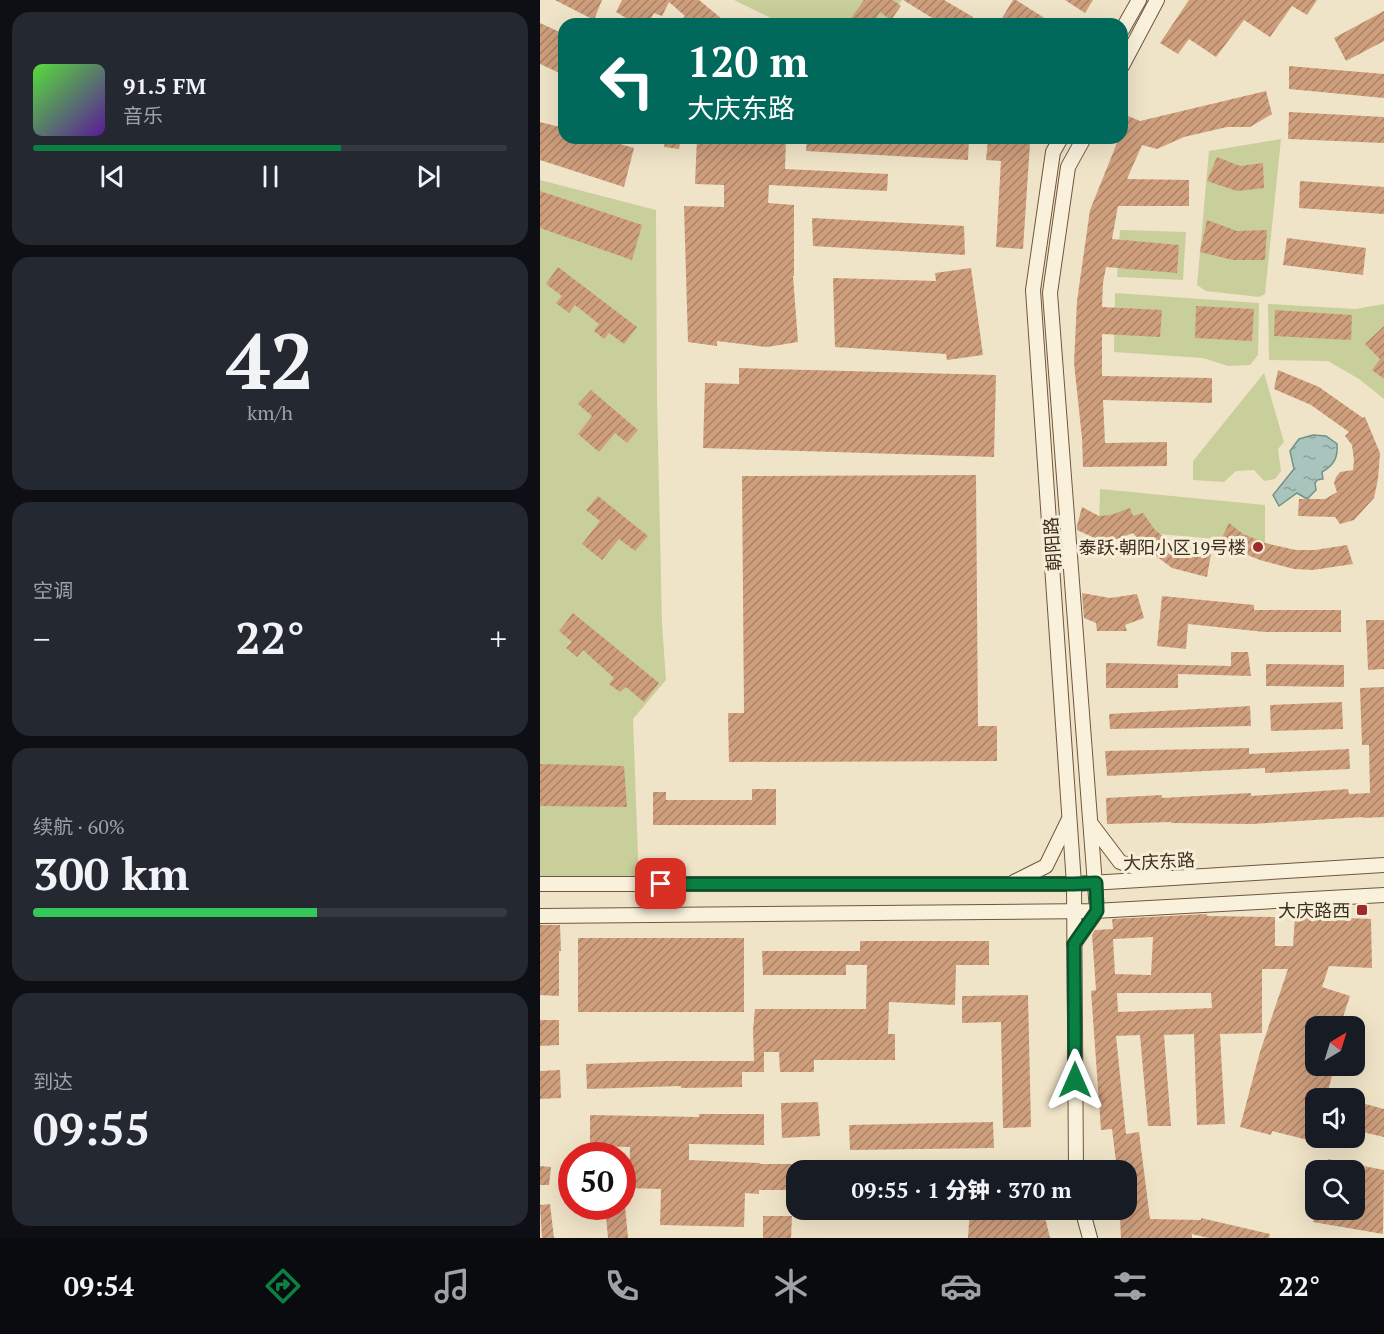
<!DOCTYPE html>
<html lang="zh">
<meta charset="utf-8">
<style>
body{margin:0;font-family:"PT Serif","Noto Sans SC",serif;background:#242831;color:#f1f3f6;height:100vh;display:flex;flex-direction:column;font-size:22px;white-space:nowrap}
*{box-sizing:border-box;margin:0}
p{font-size:20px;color:#9ea1a6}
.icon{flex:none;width:33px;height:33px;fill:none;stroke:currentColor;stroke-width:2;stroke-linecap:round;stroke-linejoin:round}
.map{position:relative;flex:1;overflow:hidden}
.details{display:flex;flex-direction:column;gap:12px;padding:12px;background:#0d0f14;width:540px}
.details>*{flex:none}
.banner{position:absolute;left:18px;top:18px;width:570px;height:126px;border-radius:18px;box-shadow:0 6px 24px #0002;background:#00695c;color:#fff;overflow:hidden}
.needle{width:39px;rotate:38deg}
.buttons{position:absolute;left:765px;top:1016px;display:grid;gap:12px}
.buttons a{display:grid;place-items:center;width:60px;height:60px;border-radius:12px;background:#171b24;box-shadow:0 6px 24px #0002;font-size:30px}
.speed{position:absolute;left:18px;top:1142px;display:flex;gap:12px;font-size:30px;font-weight:700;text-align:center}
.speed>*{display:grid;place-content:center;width:78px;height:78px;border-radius:50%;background:#171b24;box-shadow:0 6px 24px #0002;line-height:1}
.speed .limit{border:9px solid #d22;background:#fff;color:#111}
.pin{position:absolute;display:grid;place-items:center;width:51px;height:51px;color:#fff;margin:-26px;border-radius:12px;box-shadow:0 3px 9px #0006}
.me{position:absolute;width:66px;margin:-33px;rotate:0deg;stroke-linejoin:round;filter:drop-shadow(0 0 4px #0008)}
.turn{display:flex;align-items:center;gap:21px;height:126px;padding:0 30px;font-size:27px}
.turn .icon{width:78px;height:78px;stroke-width:2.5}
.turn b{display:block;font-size:42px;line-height:51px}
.big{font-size:45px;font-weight:800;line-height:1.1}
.details .widget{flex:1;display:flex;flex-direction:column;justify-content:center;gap:9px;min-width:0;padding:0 21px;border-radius:18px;background:#242831}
.details .dial{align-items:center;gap:0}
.dial b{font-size:78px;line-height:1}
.song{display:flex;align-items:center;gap:18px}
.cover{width:72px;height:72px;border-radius:9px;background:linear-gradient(135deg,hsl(110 70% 55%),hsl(270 70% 35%))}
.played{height:6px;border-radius:3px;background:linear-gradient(90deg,#0b8043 65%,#363941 65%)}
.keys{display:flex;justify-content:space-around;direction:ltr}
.heat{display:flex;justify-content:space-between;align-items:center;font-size:33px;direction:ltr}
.charge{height:9px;border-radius:4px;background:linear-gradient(90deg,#34c759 60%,#363941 0)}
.trip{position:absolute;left:246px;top:1160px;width:351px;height:60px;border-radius:18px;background:#171b24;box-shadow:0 6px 24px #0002;font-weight:800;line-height:60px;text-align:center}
.menu{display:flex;height:96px;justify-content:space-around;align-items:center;background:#090b0e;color:#9ea1a6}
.menu .icon{width:42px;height:42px}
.menu .on{color:#0b8043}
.menu b{font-size:27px;color:#f1f3f6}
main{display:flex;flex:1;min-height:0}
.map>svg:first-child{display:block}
.park{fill:#c9cf9b}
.water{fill:url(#water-ripples);stroke:#6f938a;stroke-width:1.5}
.building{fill:url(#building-hatch);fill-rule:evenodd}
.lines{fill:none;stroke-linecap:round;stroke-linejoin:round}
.secondary-casing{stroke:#6f573f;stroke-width:16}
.secondary{stroke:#faf1dc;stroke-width:14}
.route-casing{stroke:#07532c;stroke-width:15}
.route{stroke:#0b8043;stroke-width:10}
.poi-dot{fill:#9e2a2b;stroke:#f7eed8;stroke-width:2}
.labels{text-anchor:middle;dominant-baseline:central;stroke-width:6;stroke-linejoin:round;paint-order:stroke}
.street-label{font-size:18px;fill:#3d2e20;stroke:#f7eed8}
.poi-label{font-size:18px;fill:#3d2e20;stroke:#f7eed8;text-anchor:end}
</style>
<main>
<section class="details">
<div class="widget">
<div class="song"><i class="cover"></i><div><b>91.5 FM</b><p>音乐</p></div></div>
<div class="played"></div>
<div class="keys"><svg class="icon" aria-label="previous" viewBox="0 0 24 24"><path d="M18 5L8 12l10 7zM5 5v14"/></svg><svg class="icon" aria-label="pause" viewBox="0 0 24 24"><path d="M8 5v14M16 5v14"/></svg><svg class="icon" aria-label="next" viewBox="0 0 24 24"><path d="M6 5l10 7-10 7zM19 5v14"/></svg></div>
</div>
<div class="widget dial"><b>42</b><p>km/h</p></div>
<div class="widget"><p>空调</p>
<div class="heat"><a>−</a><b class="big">22°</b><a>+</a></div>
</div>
<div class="widget"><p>续航 · 60%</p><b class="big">300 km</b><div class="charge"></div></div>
<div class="widget"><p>到达</p><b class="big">09:55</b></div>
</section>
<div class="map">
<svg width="844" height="1238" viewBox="0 0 844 1238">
<defs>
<pattern id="water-ripples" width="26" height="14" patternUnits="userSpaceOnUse" patternTransform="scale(1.5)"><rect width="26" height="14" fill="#a9c4bc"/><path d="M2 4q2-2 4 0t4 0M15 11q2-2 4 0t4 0" fill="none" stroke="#8ba098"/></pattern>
<pattern id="building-hatch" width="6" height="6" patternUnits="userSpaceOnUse" patternTransform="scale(1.5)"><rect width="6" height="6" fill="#cf9f7d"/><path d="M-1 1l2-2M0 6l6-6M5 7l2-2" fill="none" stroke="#a98266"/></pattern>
</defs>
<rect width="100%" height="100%" fill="#f0e4c8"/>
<g class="park">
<path d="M194,0h168l-16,24h-103z"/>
<path d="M741,139l-16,155 -6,3 -53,-6 -9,-6 12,-134z"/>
<path d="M0,180l116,30 1,189 5,225 4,56 -33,39 6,165h-99z"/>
<path d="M580,230l66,2 -3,48 -66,-3z"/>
<path d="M575,293l144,10 -1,52 -8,10 -22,1 -25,-8 -89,-6z"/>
<path d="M728,304l87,5 29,-5v95l-25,-20 -31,-18 -59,-1z"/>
<path d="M724,373l20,69 -6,7 3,22 -6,8 -11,2 -10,-11 -18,1 -12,11 -31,-2v-19z"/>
<path d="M560,489l165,16v38l-166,-14z"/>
</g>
<path class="water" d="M773,435l13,1 11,8c1,14 -3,21 -15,28l1,7 -6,1 -2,3 1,7 -9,9 -10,-6 -18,13 -6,-11 21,-26 -4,-18 9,-12z"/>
<g class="building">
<path d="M15,0h47l-8,20z"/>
<path d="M82,0h77l29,24h-50l7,-8 -16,-14 -7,14 -8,-3 -6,11h-12l-20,-12z"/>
<path d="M324,0h29l8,6 -10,14 -11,-8 -8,12h-16l-6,-4z"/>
<path d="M363,0h41l29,17 -4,7h-27z"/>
<path d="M473,0h3l38,24h-42l-10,-6z"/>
<path d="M525,0h28l-8,13z"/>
<path d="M649,0h128l-10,15 -15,-9 -22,31 -26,-17 -28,37 -27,-18 -11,15 -18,-11z"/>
<path d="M844,11v30l-38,20 -12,-23z"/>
<path d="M0,23l24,11v41l-24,-11z"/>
<path d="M749,66l95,8v24l-95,-9z"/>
<path d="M726,91l6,23 -22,13h-23l-43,10 -27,12 -15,-4 -15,34 62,1v26h-71l-6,33 67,6 -2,28 -71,-6 -3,16 -1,24 60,3 -2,27 -58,-3v42l110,2v25l-109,-3 2,43 62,-1v24l-84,1 -1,-29 -8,-75 3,-62 13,-91 29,-72h3v-6l6,-16 12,5z"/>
<path d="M749,112l95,5v26l-96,-4z"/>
<path d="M0,122l24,6v10h35l35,10 -10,39 -84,-27z"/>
<path d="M126,138h15l-2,11 -15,-2z"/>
<path d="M157,138h89l-1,31 103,5 -1,17 -118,-6 -1,18 26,2v71h-1l5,66 -31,5 -50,-6v5l-29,-4 -4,-136 40,1v-22l-29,-1z"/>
<path d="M267,138h162l-1,22 -162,-9z"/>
<path d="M448,140l42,3 -7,106 -27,-2 5,-86 -15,-1z"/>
<path d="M677,157l23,9 23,-3 1,25 -27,3 -30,-10z"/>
<path d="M760,181l84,6v27l-85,-6z"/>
<path d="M0,191l102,34 -10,35 -92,-32z"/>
<path d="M272,218l152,8 1,29 -152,-9z"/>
<path d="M667,220l30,11 30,-1 -2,30h-32l-33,-8z"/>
<path d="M747,238l79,10 -3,27 -80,-10z"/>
<path d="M18,267l79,60 -13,17 -15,-11 -5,6 -10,-8 5,-7 -24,-19 -6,8 -13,-10 6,-7 -16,-12z"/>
<path d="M431,268l12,87 -36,5 -1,-6 -111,-7 -2,-69 103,3 -1,-8z"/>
<path d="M656,306l58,3 -2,32 -57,-3z"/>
<path d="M735,310l77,5 -1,25 -77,-4z"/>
<path d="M844,326v53l-12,-9 8,-11 -15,-15z"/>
<path d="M199,368l257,7 -2,82 -291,-9 2,-65 34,1z"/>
<path d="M738,370l41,17 44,31 2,-1 15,36 -2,26 -4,19 -20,22 -14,4 -5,-7 -37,-1 1,-17h26l12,-7 -3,-9 2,-6 4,-5 13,-2 1,-9 -2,-16 -7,-9 4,-4 -38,-27 -37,-16z"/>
<path d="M51,390l47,40 -11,13 -12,-10 -16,19 -21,-18 14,-18 -14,-12z"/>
<path d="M436,475l2,251h19v35l-268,1 -1,-49h16l-2,-237z"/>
<path d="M58,496l50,40 -13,15 -16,-12 -17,21 -20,-16 18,-23 -14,-11z"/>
<path d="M542,507l17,9 12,-1 19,-7 3,8 10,-3 12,17 25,20 15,5 16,-1 -4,23 -35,-9 -24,-18 -15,-17 -16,6h-20l-20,-9v-4z"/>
<path d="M689,523l14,11 22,9 31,7h19l32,-5 6,19 -40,6 -19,-1 -34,-9 -25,-10 -14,-10z"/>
<path d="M542,593l28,5 27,-4 7,24 -19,7 2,6h-30l-1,-8 -12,-5z"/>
<path d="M622,596l92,9v5h87v22h-76l-77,-8 -2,25 -29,-3z"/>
<path d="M33,613l86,70 -15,19 -18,-15 -6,5 -11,-8 5,-6 -31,-28 -6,7 -11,-9 6,-6 -13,-11z"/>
<path d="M826,620h18v49l-16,1z"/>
<path d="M691,652h17l3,24 -73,-2v14h-72v-25l125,3z"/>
<path d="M726,664l78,1v22l-78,-1z"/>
<path d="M844,687v130l-21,1v-1l-111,7 -81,-1v-1l-64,2 -1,-26 56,-3v3l89,-5v3l97,-7 1,5 21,-1 -1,-48h-7l-2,-57z"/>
<path d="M802,702l1,27 -72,2 -1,-26z"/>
<path d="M710,706l1,20 -141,3 -1,-15z"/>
<path d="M709,748v6l100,-5 1,20 -85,4v-5l-158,8 -2,-25z"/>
<path d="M0,764l84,2 3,41 -87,-1z"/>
<path d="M212,789h24v36h-123v-33h13v8h86z"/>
<path d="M667,914v2l68,1v29h18l2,-30 76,3 1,49 -43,-2 -7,21 28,9 -10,30 -24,-8v53l16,5 -6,22h-10v44l-44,-11 -1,4 -31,-8 20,-75 28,-83h-26v64l-42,1 5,90 -28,1 -3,-91 -30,1 7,91h-23l-8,-91 -24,1 10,98 13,-2 11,87 51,1v-2l69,16 -1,4h-61l-16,-4v4h-71l-1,-20 4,1 -1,-10h3v-39h-9l-5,-41 -11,1 -10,-139 5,-1 -4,-55 3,-5 18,-1 -1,-10zM613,937l-2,38 -36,-1 -2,-35zM577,993h94l1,15 -94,4z"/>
<path d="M0,925h20l1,26h-2v45l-19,-1z"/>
<rect x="38" y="938" width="166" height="74"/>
<path d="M320,941h129v24h-33l-1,40 -66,-3 -1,32h7v26h-81v12h-34l-1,-20h-15v20h-22v15l-61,1v-2l-94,3 -1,-25 78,-3h90l-1,-31 2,-21h111l1,-44h-21v10h-83l-1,-24h98z"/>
<path d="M488,995l3,132 -28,1 -2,-106 -39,1v-27z"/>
<path d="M0,1020h19v25l-19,1z"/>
<path d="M20,1070l1,28 -21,1v-28z"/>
<path d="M814,1101l30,8v28l-30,-7z"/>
<path d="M278,1102l2,34 -38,2 -1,-35z"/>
<path d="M159,1114h65v31l-75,-1v16l71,3v1h32v26h-33v4l-14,-1 -1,34 -84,-2 1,-36 -32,-1 1,-41 -40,-1v-31l109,2z"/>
<path d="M453,1122l1,26 -144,2 -1,-25z"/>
<path d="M788,1159l56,11 -1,64 -70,-12 3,-13h38v-39h-29z"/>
<path d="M0,1166l11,1 -2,18h-9z"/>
<path d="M10,1204l4,34h-12l-2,-33z"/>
<path d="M65,1206h20l3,32h-20z"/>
<path d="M430,1209h73l7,29h-82z"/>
<path d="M223,1216h29l-1,22h-28z"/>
</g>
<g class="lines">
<g class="secondary-casing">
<g id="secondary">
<path d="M582,30l17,-30"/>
<path d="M582,66l35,-66"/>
<path d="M521,138l-8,14 -20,138 41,594 2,286"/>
<path d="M552,825l28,37 42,15"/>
<path d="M474,882l32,-16 22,-45"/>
<path d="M0,884h534l310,-19"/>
<path d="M0,916l554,-5 290,-16"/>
<path d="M534,944l23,-33 -47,-618 18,-126 16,-29"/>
<path d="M542,1209l8,29"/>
</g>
</g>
<use href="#secondary" class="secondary"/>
</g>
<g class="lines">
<g class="route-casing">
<path id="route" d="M121,884h413l22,-1 1,28 -23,33 1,136"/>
</g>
<use href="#route" class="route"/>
</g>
<g class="poi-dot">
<circle cx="718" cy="547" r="6"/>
<rect x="816" y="904" width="12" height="12" rx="3"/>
</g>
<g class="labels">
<g class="street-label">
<text transform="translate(512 544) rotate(-94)">朝阳路</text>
<text transform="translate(619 861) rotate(-3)">大庆东路</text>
</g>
<g class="poi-label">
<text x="706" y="547">泰跃·朝阳小区19号楼</text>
<text x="810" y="910">大庆路西</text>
</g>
</g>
</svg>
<div class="buttons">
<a><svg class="needle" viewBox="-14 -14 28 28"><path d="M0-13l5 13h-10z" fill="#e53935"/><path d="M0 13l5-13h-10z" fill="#9ea1a6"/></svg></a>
<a><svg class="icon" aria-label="sound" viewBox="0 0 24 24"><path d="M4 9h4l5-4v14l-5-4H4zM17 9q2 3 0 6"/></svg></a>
<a><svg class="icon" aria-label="search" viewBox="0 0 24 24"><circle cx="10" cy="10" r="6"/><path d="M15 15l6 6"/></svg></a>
</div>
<div class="speed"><div class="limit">50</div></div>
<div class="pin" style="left:121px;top:884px;background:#d93025"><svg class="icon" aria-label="arrive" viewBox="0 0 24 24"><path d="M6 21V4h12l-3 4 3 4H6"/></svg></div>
<svg class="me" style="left:535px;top:1080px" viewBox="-20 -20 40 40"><path d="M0-17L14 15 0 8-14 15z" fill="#0b8043" stroke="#fff" stroke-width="4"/></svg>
<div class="trip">09:55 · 1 分钟 · 370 m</div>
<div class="banner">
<div class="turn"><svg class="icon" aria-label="left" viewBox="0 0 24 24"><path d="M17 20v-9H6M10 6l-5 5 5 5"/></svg><div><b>120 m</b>大庆东路</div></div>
</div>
</div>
</main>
<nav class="menu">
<b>09:54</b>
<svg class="icon on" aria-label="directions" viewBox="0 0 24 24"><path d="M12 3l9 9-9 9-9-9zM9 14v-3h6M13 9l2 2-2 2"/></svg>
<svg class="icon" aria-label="music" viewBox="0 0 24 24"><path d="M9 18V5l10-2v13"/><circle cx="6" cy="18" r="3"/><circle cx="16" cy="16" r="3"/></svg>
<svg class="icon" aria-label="phone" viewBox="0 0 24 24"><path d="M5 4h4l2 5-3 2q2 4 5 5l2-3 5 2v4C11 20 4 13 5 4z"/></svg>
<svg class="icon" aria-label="climate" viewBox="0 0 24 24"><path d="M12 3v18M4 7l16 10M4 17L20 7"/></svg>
<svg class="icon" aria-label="car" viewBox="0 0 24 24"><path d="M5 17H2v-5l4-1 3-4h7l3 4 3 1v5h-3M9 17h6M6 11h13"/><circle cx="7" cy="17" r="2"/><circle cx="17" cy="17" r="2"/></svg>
<svg class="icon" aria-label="filters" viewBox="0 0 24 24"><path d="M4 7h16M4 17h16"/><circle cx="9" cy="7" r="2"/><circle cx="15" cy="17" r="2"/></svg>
<b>22°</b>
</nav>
